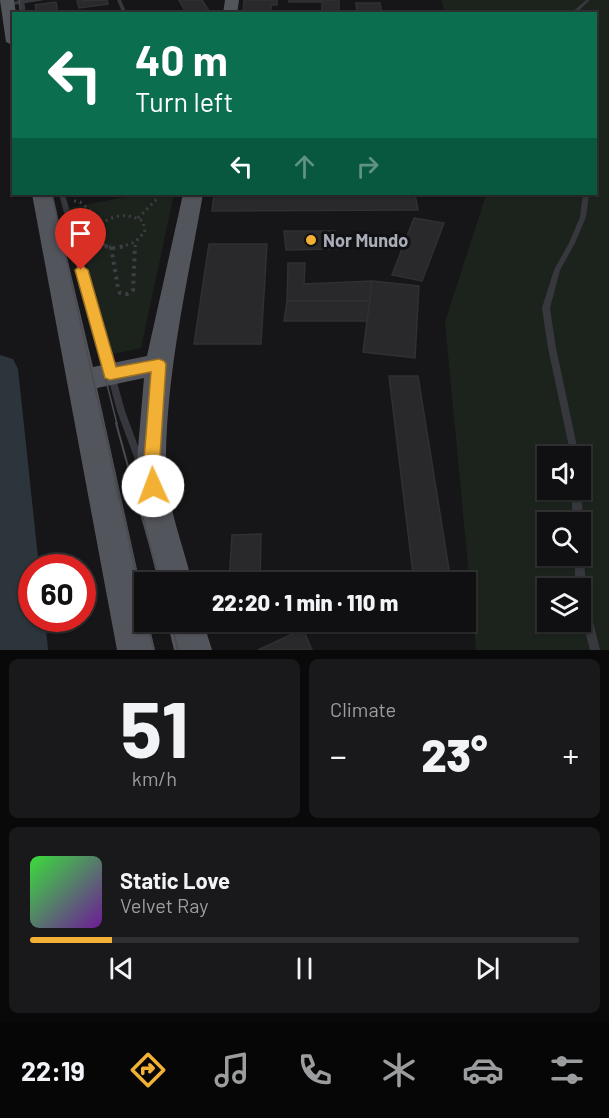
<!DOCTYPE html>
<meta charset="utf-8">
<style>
body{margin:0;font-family:Barlow,sans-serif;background:#19191b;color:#f1f3f6;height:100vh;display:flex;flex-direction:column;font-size:22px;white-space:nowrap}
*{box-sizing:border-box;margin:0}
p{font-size:20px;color:#9c9d9f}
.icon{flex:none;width:33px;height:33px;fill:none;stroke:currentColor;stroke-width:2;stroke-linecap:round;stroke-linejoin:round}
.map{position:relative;height:650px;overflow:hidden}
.side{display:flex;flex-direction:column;gap:9px;padding:9px;background:#09090a;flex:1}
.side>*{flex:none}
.banner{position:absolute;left:12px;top:12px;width:585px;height:183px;border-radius:0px;box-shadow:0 2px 4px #0004,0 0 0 2px #303032;background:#0b6e4f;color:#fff;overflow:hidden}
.tools{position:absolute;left:537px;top:446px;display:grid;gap:12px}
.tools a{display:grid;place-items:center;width:54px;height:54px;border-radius:0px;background:#101012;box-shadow:0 2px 4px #0004,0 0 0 2px #303032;font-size:30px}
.speed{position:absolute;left:18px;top:554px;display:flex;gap:12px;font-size:30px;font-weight:700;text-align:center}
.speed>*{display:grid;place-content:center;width:78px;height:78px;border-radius:50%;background:#101012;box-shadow:0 2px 4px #0004,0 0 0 2px #303032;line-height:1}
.speed .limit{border:9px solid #d22;background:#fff;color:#111}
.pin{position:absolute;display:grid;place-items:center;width:51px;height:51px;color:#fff;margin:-62px -26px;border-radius:50% 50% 50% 0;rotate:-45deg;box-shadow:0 0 6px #0007}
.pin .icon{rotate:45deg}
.me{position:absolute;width:66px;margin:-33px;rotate:358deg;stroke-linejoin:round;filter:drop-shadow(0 0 4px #0008)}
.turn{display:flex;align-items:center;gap:21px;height:126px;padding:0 24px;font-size:27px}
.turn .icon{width:78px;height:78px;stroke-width:2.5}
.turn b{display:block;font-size:42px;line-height:51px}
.lanes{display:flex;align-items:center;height:57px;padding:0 24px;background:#0003;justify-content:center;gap:30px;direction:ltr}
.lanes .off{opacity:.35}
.big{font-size:45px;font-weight:800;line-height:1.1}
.side .widget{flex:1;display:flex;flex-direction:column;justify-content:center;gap:9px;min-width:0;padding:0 21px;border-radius:9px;background:#19191b}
.side .dial{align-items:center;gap:0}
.dial b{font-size:78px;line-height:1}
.song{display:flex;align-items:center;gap:18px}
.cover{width:72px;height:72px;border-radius:9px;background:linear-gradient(135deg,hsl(120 70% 55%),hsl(280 70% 35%))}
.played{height:6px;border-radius:3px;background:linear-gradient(90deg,#f2b134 15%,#303032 15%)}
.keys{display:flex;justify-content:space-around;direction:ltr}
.heat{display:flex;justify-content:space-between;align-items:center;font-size:33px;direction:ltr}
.side .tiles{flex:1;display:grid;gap:9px;grid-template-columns:1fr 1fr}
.widget:last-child{grid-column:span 2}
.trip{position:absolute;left:134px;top:572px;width:342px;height:60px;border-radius:0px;background:#101012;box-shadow:0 2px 4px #0004,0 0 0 2px #303032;font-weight:800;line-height:60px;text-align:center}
.tabs{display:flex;height:96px;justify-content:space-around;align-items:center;background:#060607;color:#9c9d9f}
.tabs .icon{width:42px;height:42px}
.tabs .current{color:#f2b134}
.tabs b{font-size:27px;color:#f1f3f6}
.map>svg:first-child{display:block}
.green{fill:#1c231d;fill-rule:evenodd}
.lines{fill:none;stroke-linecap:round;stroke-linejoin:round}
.river{fill:#2c353c;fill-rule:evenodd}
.building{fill:#29292c;stroke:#303034;stroke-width:1.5}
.path-far1{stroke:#3d3f44;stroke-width:3;stroke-dasharray:2 4;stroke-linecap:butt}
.path{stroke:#3d3f44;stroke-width:4;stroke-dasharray:3 4.5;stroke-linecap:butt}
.service{fill:#37383d;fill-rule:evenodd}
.minor{fill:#37383d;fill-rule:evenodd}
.primary{fill:#53555c;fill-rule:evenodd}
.tram-far1{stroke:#4a4c52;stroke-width:1.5}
.tram{stroke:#4a4c52;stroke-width:2}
.route{fill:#f2b134;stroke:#9d7322;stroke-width:1.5}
.poi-dot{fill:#f2b134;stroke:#111113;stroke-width:2}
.labels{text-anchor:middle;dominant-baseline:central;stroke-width:6;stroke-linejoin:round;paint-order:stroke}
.poi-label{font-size:18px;font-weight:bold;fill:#a8adb8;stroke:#111113;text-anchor:start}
</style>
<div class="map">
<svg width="609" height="650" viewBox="0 0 609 650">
<rect width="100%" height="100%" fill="#161618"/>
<g class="green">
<path d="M441,0h168v650h-133l-31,-328 40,-124v-4h111v-180l-151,-1zM548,456h32v33h-32zM548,522h32v33h-32zM548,588h32v33h-32z"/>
<path d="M140,194h34l-33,154 -28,6 -44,-146z"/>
</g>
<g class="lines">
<path class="river" d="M0,355l13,4 5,10 21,198h-7v51h13l3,32h-48z"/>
</g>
<g class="building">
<path d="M107,0l1,4 -29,4 -2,-7z"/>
<path d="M179,0h23l9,14h-27l2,-1z"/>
<path d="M244,0h33v5h-6v9h-28z"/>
<path d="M289,0h50v14h-17v-12h-33z"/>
<path d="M56,2l2,12h-21l-2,-9z"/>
<path d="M356,3h24l2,11h-25z"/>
<path d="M214,194h201l3,16 -206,1z"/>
<path d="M414,218l30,5 -22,58 -30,-6z"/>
<path d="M284,231h51l2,18 -51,1z"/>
<path d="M209,244h58l-6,100h-67z"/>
<path d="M288,263h17l-1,21 68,-3 -2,20h-83z"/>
<path d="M372,281l47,5 -4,72 -52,-6z"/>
<path d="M287,301h83l-3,20h-83z"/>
<path d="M389,376h29l33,206h-37z"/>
<path d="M261,534l-1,48h-31l3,-47z"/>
<path d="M419,621h39l1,6 -39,1z"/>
<path d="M303,629l9,21h-54z"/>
</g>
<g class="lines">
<g class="path-far1">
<path d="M74,201l6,1 23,19"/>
<path d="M138,218l24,-24"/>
<path d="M111,247l-12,-4 -5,-6 3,-11c17,-11 27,-14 46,-5l2,11 -10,10 -14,5"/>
<path d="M135,247l1,-5"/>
</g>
<g class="path">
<path d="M105,246l8,2 14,-2"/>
<path d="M111,247l7,41 2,5 7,1 6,-4 2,-44"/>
</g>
<g class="service">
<path d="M20,0h4l2,14h-4z"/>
<path d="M117,0h4l6,14h-4z"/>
<path d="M586,0h4l-15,14h-5z"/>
<path d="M59,194h6l60,217 20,54 -1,3 -3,1 -3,-1 -1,-3 -20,-54z"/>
<path d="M583,194h6l-3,23 -11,26 -15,27 -10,38 6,40 23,108h-8l-23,-108 -6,-40 12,-38 15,-27 11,-26z"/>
<path d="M571,489h10l2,33 -3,4v-4h-7z"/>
<path d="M580,551l3,1 1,3 2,38 14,57h-10l-10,-38v-24h-4l-2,-33h6z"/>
</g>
<path class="minor" d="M20,0h25l-38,6 -4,-2z"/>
<g class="primary">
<path d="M0,0h14l2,14h-2v32l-8,-4z"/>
<path d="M225,0h14l-2,14h-14z"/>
<path d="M32,194h20l41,173 54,-11 36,-162h20c-16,91 -38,183 -37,277 1,34 18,77 26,111h-34l-19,-83 -3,-27 8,-94 -47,10 47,213v20h4l7,29h-38z"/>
<path d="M167,621h36l9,29h-38z"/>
</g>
<g class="tram-far1">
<path d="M19,0l2,14"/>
<path d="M52,194l51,230"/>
<path d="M72,245l45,179"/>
</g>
<g class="tram">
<path d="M103,423l41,185"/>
<path d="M116,423l44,159"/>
<path d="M147,621l7,29"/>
<path d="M171,621l7,29"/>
</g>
</g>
<path class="route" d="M81,265l7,5 28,97 43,-8 5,2 2,3 -7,108 2,14 -2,5 -6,2 -6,-2 -4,-19 8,-100 -41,8 -5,-2 -30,-108z"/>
<circle class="poi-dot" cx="311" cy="240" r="6"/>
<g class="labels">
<g class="poi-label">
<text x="323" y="240">Nor Mundo</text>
</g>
</g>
</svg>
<div class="tools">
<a><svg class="icon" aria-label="sound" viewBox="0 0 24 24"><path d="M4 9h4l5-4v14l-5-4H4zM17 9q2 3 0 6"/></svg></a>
<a><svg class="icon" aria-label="search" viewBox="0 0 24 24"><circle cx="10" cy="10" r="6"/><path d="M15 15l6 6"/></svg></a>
<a><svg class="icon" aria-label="layers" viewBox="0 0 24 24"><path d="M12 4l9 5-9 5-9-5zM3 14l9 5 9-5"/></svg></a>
</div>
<div class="speed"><div class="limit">60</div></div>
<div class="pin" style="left:81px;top:270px;background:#d93025"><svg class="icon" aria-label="arrive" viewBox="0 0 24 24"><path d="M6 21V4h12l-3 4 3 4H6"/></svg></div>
<svg class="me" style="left:153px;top:486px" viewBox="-20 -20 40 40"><circle r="19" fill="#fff"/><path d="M0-13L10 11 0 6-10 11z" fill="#f2b134"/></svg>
<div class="trip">22:20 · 1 min · 110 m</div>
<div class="banner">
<div class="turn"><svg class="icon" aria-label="left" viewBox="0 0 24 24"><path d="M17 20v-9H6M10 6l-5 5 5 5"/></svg><div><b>40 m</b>Turn left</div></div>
<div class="lanes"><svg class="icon" aria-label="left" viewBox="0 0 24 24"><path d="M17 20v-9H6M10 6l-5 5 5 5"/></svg><svg class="icon off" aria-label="ahead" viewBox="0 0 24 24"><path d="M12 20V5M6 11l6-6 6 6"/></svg><svg class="icon off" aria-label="right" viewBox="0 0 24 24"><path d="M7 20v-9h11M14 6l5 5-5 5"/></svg></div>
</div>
</div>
<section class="side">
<div class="tiles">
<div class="widget dial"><b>51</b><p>km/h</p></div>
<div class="widget"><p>Climate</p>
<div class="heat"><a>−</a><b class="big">23°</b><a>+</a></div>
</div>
<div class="widget">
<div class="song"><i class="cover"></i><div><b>Static Love</b><p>Velvet Ray</p></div></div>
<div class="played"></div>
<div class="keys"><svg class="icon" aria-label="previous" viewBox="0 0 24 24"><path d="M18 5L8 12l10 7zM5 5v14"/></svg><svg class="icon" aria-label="pause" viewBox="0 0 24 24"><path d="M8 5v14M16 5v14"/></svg><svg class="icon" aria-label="next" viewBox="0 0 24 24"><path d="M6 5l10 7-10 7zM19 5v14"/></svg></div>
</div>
</div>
</section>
<nav class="tabs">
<b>22:19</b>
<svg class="icon current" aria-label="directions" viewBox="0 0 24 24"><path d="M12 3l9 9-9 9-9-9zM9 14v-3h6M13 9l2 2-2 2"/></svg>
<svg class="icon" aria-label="music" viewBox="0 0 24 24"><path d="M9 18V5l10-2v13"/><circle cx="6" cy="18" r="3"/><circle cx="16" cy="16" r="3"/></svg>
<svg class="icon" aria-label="phone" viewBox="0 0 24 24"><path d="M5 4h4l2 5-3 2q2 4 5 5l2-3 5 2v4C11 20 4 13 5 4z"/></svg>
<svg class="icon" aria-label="climate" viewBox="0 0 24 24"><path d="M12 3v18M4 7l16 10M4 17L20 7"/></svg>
<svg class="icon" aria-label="car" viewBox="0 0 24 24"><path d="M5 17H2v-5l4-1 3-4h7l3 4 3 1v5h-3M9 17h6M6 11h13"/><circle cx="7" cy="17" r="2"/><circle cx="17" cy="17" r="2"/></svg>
<svg class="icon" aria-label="filters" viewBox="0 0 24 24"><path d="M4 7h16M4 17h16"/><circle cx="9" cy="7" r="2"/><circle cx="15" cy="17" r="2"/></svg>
</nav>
